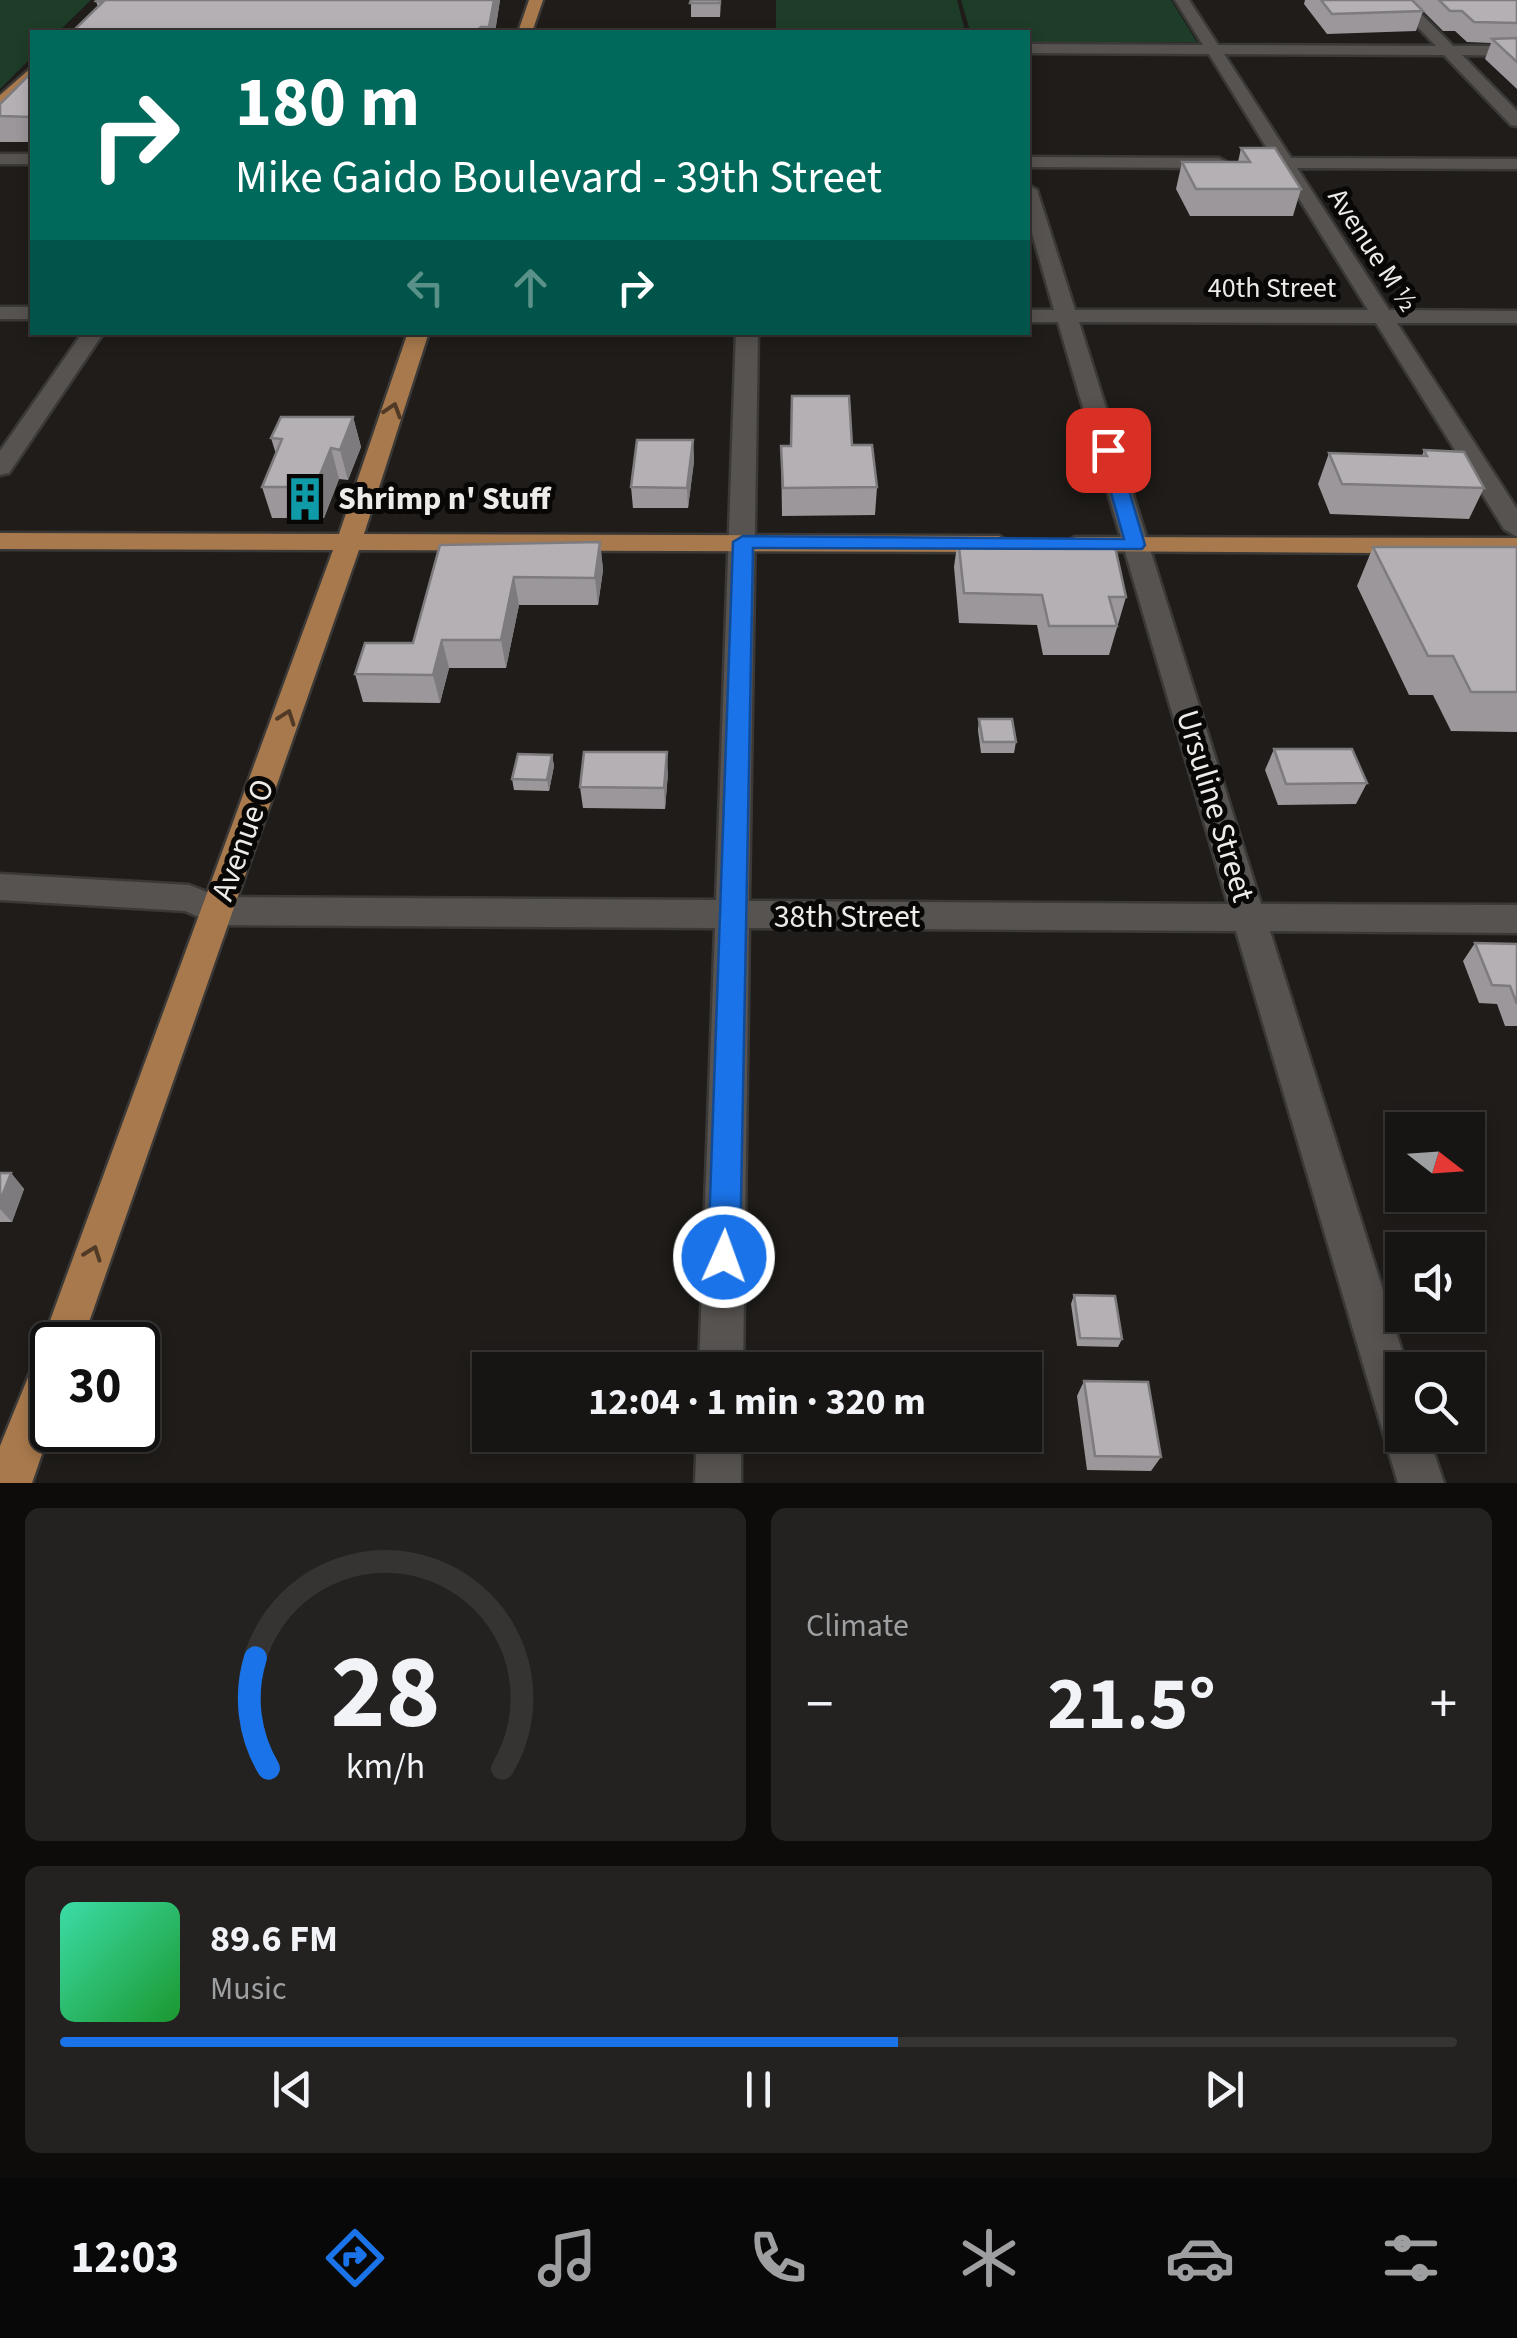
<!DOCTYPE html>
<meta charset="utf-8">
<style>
body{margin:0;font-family:"Source Sans 3",sans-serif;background:#242221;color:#f1f3f6;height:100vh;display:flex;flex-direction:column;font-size:38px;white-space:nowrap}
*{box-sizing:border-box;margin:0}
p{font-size:32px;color:#9e9fa0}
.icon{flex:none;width:55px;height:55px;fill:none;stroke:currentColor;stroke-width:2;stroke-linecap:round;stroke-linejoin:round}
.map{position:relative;height:1483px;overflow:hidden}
.sheet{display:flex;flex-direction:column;gap:25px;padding:25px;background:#0d0c0a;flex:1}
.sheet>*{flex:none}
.guide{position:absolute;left:30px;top:30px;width:1000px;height:305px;border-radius:0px;box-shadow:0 5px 15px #0003,0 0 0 2px #363433;background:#00695c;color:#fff;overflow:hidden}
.needle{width:65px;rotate:107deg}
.buttons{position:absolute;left:1385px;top:1112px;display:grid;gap:20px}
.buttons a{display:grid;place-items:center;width:100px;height:100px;border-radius:0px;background:#171513;box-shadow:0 5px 15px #0003,0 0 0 2px #363433;font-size:50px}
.speed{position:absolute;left:30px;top:1322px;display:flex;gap:20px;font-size:50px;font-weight:700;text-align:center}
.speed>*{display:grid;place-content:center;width:130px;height:130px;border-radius:50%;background:#171513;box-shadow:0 5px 15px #0003,0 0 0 2px #363433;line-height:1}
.speed .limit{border:5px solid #111;border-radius:15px;background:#fff;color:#111}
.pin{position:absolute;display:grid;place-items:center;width:85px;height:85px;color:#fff;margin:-42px;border-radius:20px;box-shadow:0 5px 15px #0006}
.me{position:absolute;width:110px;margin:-55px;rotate:2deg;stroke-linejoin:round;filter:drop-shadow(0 0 8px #0008)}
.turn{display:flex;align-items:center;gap:35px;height:210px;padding:0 40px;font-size:45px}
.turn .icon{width:130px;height:130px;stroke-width:2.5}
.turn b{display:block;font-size:70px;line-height:85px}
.lanes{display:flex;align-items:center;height:95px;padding:0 40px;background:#0003;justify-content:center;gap:50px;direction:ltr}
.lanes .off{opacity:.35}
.big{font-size:75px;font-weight:700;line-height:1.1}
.sheet .widget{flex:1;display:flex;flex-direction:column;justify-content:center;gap:15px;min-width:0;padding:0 35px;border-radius:15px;background:#242221}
.sheet .dial{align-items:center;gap:0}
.dial svg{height:260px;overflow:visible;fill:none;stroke:#363433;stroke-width:7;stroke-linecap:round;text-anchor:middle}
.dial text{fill:#f1f3f6;stroke:none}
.song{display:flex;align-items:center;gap:30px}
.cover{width:120px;height:120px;border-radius:15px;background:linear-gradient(135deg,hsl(160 70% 55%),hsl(130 70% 35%))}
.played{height:10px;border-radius:5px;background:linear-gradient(90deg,#1a73e8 60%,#363433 60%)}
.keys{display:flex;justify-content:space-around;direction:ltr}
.heat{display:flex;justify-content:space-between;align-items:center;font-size:55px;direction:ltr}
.sheet .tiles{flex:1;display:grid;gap:25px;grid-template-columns:1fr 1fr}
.widget:last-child{grid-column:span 2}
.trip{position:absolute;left:472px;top:1352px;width:570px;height:100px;border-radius:0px;background:#171513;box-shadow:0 5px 15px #0003,0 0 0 2px #363433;font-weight:700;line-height:100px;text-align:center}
.tabs{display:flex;height:160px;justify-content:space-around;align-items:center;background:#090808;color:#9e9fa0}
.tabs .icon{width:70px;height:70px}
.tabs .active{color:#1a73e8}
.tabs b{font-size:45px;color:#f1f3f6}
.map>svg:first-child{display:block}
.green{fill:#1d3d28}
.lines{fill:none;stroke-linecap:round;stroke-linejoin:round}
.minor-casing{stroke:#3b3937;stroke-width:5}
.major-casing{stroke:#3b3937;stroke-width:5}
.minor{fill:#575350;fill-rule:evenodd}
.major{fill:#a8794c;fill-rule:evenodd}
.wall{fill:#9b979b}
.shaded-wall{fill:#7e7b7e}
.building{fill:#b4b0b4;stroke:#7e7b7e;stroke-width:2.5}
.oneway{stroke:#503a26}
.route{fill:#1a73e8;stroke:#114b97;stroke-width:2.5}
.labels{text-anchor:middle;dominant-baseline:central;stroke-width:10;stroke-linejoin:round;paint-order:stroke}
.far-street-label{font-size:28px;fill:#edebe9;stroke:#080706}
.poi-label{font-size:32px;font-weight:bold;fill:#edebe9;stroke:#080706;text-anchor:start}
.street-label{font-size:32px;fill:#edebe9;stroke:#080706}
</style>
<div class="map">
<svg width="1517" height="1483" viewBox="0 0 1517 1483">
<rect width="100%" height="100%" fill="#1f1c19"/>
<g class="green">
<path d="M0,0h91l-33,32h-26v25l-32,32z"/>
<path d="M776,0h181l8,31 -189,1z"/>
<path d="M961,0h210l26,42h-169v-10l-58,-1z"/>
</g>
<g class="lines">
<g class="minor-casing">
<g id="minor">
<path d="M1175,0h14l29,45 218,1 -44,-46h15l46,46h64v10l-55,-1 55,56v15l-6,-1 -67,-70 -220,-1 67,104 226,1v10l-220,-1 92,142 128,1v12h-120l120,186v28l-13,-8 -128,-206 -297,-1 182,582 256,1v28l-247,-2 138,439h-6v65h26l16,48h-46l-162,-552 -487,-3 -6,442h-44l16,-442 -498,-3 -32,-14 -185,-11v-26l189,11 31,12 496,3 20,-568h22l-9,569 479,3 -170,-582h-30v-12h26l-26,-91v-34l9,5 38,120h293l-88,-142 -19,-5 12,-5 -64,-104 -181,-1v-9l175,1z"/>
<rect x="0" y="154" width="32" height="10"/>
<path d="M1028,157l191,1 9,5 -9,5 -191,-1z"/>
<rect x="0" y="307" width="32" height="12"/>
<path d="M83,332h21l-95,141 -9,2v-24z"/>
<path d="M697,1435h44v48h-46z"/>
</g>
</g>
<g class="major-casing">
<g id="major">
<path d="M529,0h14l-11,32h-14z"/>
<path d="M32,67v13l-32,29v-14z"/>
<path d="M408,332h21l-65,202 635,2 13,8 -13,8 -640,-2 -278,795h-29v80l-20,58h-32v-37l40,-98 293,-798 -333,-1v-16l339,1z"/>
<path d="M1075,537l442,1v16l-451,-3 -4,-6z"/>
</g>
</g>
<use href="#minor" class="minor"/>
<use href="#major" class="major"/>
</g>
<g class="wall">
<path d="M500,0l-5,32h-423l26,-25 -2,-6z"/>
<path d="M691,0h30l-1,17h-29z"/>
<path d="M1305,0h107l11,11 -7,20 -89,3 -23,-30z"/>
<path d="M1412,0h105v89l-32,-30 6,-16 -24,-1 -12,-11h-12z"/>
<path d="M32,72v70h-32v-38z"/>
<path d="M1241,148l60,41 -8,27h-103l-14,-27 6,-27h56z"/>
<path d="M353,417l8,30 -13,33 -9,-1 -15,39h-52l-10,-31 14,-33 -5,-16z"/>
<path d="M693,440l1,21 -6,47h-55l-2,-21z"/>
<path d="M852,445l25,42 -2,28 -93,1 -1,-70z"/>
<path d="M1424,450l60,38 -15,31 -139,-5 -12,-30 11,-31 93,3z"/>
<path d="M958,538l168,59 -17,58h-66l-6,-30 -78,-2 -5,-56z"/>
<path d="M600,542l3,28 -5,35h-79l-13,63h-57l-9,35 -77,-1 -8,-28 58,-31 27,-98z"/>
<path d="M1373,547h144v185l-66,-1 -18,-36h-24l-52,-109z"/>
<path d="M979,719l37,23 -2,11h-33l-3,-23z"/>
<path d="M1274,749l93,34 -11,21 -78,1 -13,-35z"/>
<path d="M552,755l2,11 -5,25 -35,-1 -2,-11z"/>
<path d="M668,773l-3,36 -82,-1 -3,-21z"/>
<path d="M1475,943l42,1v82h-12l-8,-22 -18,-1 -16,-42z"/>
<path d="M0,1173h11l13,16 -12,33h-12z"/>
<path d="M1074,1295l48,44 -4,8 -41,-1 -6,-42z"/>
<path d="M1084,1381l77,76 -10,14 -64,-1 -10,-74z"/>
</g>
<g class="shaded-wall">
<path d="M494,0h6l-5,32h-5l-1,-5z"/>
<path d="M353,417l8,30 -13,33 -8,-30z"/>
<path d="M693,440l1,21 -6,47 -1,-20z"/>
<path d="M331,448l8,31 -15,39 -9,-31z"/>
<path d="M600,542l3,28 -5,35 -3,-27z"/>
<path d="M514,577l5,28 -13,63 -5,-28z"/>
<path d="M442,640l7,28 -9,35 -7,-28z"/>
<path d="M667,752l1,21 -3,36 -1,-21z"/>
<path d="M552,755l2,11 -5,25 -2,-11z"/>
<path d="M11,1173l13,16 -12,33 -12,-13v-8z"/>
</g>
<g class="building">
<path d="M97,0h397l-5,27h-8l-7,5h-402l31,-30 -7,-1z"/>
<path d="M691,0h29v3h-30z"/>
<path d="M1321,0h91l11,11 -91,3z"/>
<path d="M1439,0h78v23l-43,-1 -12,-11h-12z"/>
<path d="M1517,38v24l-25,-23z"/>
<path d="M32,72v45l-32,-1v-12z"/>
<path d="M1241,148h34l26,41h-105l-14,-27h68z"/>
<path d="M792,396h57l3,49h20l5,42 -94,1 -2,-42h10z"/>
<path d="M281,417h72l-13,33 -9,-2 -16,39h-53l20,-48 -11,-1z"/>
<path d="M637,440h56l-6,48 -56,-1z"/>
<path d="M1424,450l40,2 20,36 -142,-4 -13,-31 98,3z"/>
<path d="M958,538l156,4 12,55h-17l8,29h-68l-7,-31 -78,-2z"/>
<path d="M600,542l-5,36 -81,-1 -13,63h-59l-9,35 -78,-1 10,-31h48l27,-98z"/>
<path d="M1373,547h144v145h-46l-18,-36h-25z"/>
<path d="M979,719h33l4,23h-33z"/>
<path d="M1274,749h78l15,34 -81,1z"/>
<path d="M584,752h83l-3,36 -84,-1z"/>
<path d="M518,754l34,1 -5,25 -35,-1z"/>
<path d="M1475,943l42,1v60l-7,-18 -18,-1z"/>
<path d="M0,1173h11l-11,28z"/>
<path d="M1074,1295l41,1 7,43 -42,-1z"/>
<path d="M1084,1381l64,1 13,75 -66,-1z"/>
</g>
<defs><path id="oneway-chevron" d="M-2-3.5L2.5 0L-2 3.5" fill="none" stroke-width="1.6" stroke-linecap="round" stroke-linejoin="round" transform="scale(2.5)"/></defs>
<g class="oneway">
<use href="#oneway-chevron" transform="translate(393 410) rotate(-72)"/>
<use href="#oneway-chevron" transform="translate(287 717) rotate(-70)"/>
<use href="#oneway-chevron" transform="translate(93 1253) rotate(-70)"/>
</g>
<path class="route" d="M1108,445l9,5 28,95 -3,4 -389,-1 -13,709 -5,11 -11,4 -11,-4 -5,-11 25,-715 10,-6 381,3 -25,-89z"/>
<defs>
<g id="building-bare" transform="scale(3.45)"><path d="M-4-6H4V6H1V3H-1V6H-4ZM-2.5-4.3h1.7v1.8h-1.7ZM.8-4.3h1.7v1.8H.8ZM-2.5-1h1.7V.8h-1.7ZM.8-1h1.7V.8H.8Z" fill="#0f9aa8" stroke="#080706" stroke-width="2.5" paint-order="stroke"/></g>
</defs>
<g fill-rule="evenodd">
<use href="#building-bare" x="305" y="499"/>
</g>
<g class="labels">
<g class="far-street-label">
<text transform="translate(1373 250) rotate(57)">Avenue M ½</text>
<text x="1272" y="288">40th Street</text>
</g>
<g class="poi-label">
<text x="338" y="499">Shrimp n' Stuff</text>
</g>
<g class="street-label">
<text transform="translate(1215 806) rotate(73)">Ursuline Street</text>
<text transform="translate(243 840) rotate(-70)">Avenue O</text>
<text x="847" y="917">38th Street</text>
</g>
</g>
</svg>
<div class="buttons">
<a><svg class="needle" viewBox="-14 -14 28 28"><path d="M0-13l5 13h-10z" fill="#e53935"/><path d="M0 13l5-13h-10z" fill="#9e9fa0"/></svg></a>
<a><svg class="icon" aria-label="sound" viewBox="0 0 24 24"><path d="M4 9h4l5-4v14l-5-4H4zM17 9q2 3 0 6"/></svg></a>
<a><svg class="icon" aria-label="search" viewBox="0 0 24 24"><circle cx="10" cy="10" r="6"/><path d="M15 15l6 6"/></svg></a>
</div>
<div class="speed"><div class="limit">30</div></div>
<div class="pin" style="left:1108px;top:450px;background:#d93025"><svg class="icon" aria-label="arrive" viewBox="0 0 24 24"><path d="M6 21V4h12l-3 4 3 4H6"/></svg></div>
<svg class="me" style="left:724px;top:1257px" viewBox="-20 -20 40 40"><circle r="17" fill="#1a73e8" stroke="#fff" stroke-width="3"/><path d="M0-11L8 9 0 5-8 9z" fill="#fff"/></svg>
<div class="trip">12:04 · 1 min · 320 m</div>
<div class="guide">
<div class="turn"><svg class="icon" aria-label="right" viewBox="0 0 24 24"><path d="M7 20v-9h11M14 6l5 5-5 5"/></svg><div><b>180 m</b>Mike Gaido Boulevard - 39th Street</div></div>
<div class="lanes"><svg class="icon off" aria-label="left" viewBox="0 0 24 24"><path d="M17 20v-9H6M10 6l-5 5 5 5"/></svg><svg class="icon off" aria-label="ahead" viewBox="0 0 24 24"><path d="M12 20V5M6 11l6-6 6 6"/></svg><svg class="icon" aria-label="right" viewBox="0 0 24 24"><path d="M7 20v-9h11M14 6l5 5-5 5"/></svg></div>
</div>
</div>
<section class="sheet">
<div class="tiles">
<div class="widget dial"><svg viewBox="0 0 100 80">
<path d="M14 69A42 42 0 1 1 86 69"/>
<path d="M14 69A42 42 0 0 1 10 35" stroke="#1a73e8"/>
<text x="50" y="56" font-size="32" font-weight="700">28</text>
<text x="50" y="72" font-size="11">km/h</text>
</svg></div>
<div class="widget"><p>Climate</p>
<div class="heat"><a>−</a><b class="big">21.5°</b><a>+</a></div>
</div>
<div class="widget">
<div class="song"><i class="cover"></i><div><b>89.6 FM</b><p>Music</p></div></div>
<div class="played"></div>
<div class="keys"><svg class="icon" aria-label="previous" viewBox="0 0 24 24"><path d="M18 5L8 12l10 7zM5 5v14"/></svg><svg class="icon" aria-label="pause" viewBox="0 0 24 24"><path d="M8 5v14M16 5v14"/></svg><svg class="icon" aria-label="next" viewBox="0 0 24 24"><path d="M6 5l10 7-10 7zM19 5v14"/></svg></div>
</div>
</div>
</section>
<nav class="tabs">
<b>12:03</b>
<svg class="icon active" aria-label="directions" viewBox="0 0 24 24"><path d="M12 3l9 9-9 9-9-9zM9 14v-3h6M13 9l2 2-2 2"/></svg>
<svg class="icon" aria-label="music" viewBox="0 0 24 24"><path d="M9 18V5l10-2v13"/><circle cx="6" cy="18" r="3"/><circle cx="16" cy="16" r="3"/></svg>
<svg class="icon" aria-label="phone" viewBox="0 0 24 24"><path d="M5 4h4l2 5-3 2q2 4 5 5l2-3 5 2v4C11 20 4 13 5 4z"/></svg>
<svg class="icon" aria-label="climate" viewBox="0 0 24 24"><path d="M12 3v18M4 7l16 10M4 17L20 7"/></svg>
<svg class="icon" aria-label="car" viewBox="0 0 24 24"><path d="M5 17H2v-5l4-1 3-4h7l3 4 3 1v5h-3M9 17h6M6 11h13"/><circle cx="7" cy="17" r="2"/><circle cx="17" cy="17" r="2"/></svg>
<svg class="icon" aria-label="filters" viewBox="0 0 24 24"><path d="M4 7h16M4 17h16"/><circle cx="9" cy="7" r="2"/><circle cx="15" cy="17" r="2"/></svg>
</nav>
